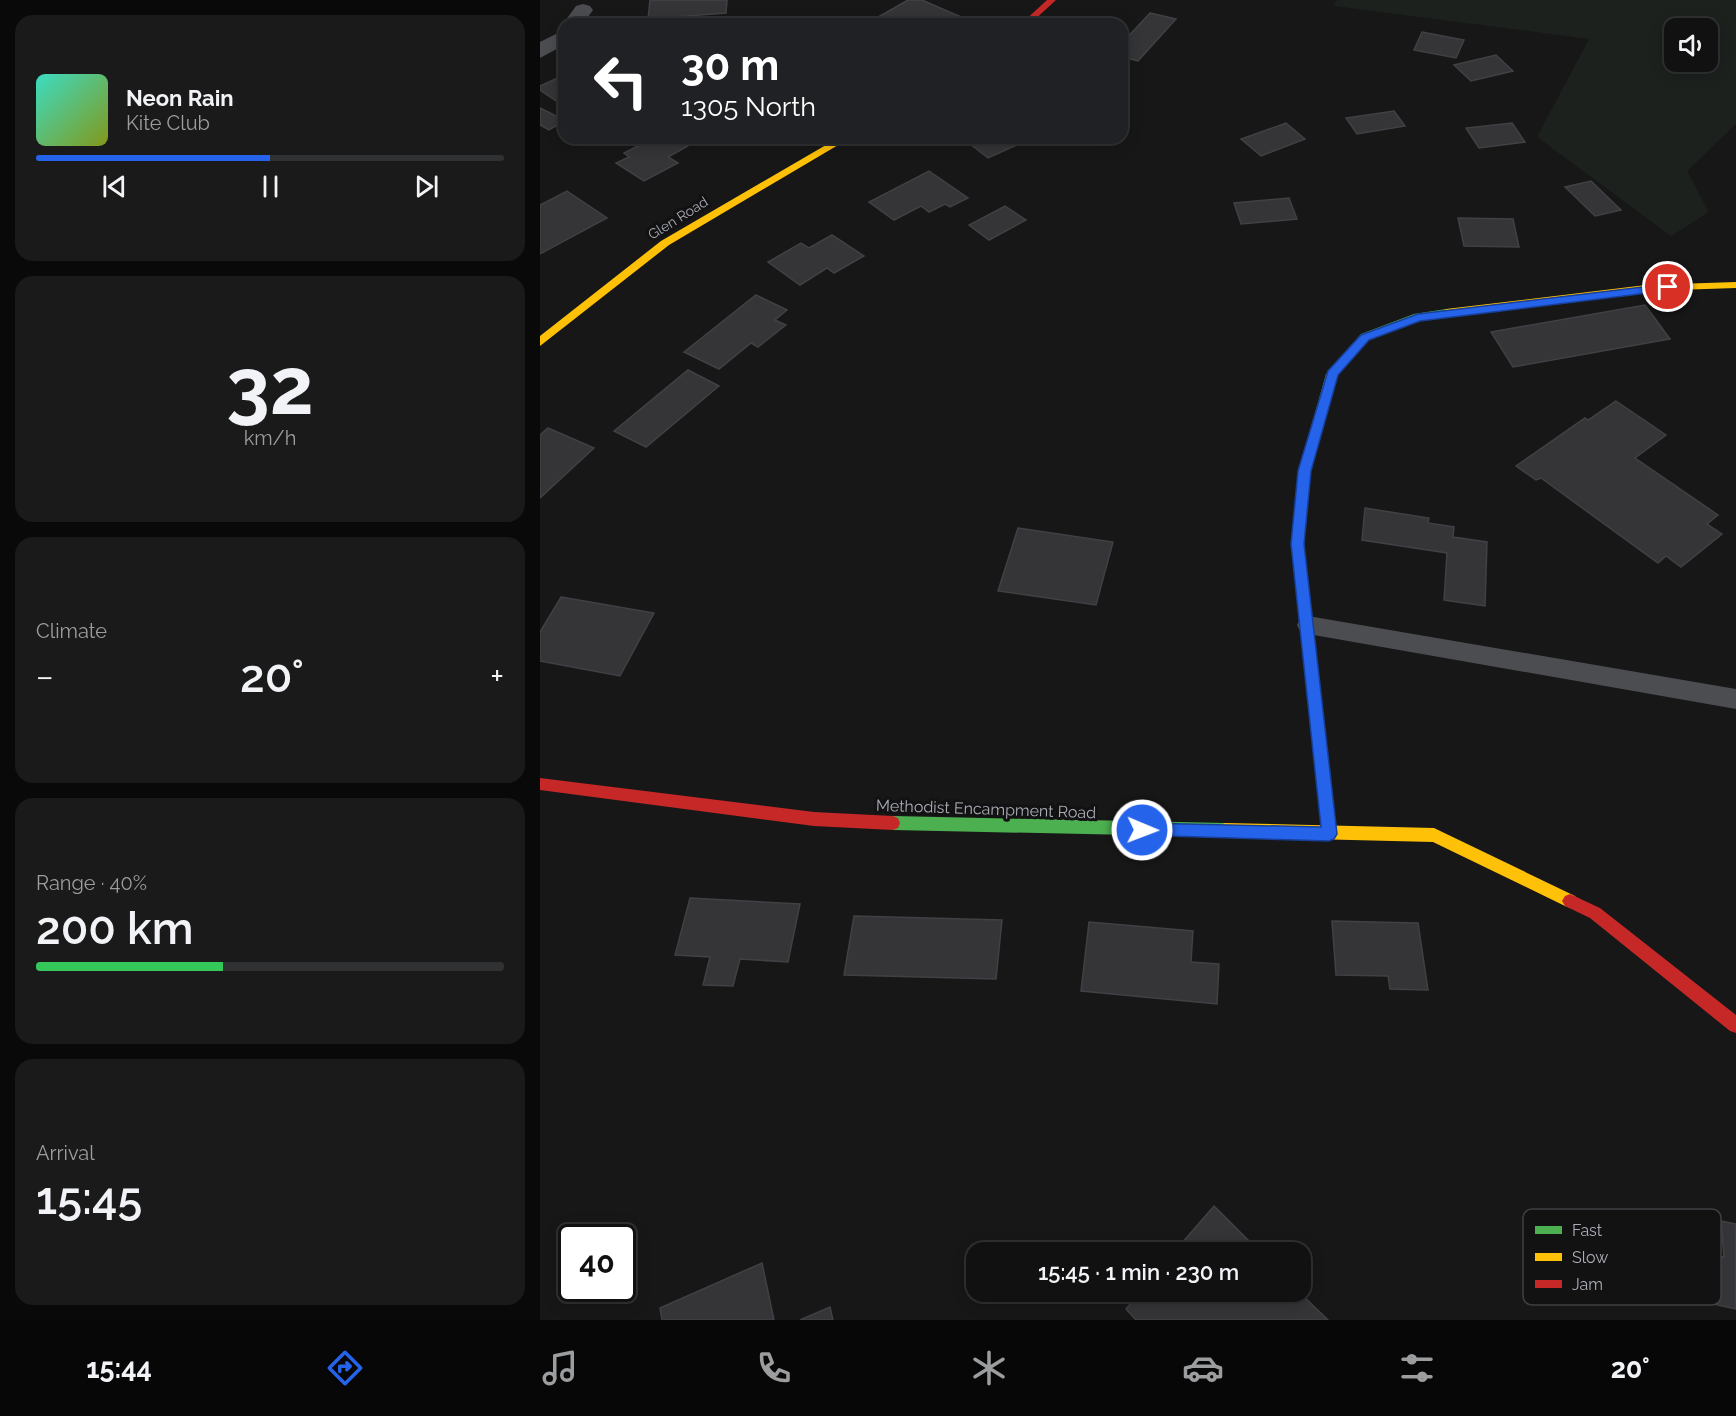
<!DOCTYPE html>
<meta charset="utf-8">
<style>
body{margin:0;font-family:Raleway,sans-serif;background:#1a1a1b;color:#f1f3f6;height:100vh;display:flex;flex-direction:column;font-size:22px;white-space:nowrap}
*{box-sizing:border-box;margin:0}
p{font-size:20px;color:#9c9d9f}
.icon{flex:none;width:33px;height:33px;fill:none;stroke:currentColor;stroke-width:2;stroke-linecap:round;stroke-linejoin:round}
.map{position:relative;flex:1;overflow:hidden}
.drawer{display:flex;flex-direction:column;gap:15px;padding:15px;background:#09090a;width:540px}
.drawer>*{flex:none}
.hud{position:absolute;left:18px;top:18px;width:570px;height:126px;border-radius:18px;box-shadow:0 3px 15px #0003,0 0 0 2px #303132;background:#202124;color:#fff;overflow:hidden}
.fabs{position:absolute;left:1124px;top:18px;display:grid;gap:12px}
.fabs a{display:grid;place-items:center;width:54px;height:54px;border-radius:12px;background:#111112;box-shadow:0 3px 15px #0003,0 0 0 2px #303132;font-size:30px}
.speed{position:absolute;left:18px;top:1224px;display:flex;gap:12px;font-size:30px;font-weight:700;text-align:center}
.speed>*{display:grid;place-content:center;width:78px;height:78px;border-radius:50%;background:#111112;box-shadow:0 3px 15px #0003,0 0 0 2px #303132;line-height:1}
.speed .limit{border:3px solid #111;border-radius:9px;background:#fff;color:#111}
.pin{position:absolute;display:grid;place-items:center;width:51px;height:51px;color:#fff;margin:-26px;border:3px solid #fff;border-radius:50%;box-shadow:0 2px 6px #0007}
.me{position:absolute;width:66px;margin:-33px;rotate:91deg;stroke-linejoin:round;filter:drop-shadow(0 0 4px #0008)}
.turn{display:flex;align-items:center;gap:21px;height:126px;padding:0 24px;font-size:27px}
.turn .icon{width:78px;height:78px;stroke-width:2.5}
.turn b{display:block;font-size:42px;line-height:51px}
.big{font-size:45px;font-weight:600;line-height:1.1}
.drawer .widget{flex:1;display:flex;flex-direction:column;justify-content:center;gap:9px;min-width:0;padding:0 21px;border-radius:18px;background:#1a1a1b}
.drawer .dial{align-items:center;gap:0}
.dial b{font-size:78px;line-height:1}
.song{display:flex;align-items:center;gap:18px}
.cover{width:72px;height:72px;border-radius:9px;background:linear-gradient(135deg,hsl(170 70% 55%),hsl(70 70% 35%))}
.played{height:6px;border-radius:3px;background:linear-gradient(90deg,#2563eb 50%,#303132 50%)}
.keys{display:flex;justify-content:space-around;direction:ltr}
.heat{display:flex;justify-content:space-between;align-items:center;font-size:33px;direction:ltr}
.charge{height:9px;border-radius:4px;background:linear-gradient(90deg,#34c759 40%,#303132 0)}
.trip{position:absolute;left:426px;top:1242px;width:345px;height:60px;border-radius:18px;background:#111112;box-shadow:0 3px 15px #0003,0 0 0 2px #303132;font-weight:600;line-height:60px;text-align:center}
.dock{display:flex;height:96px;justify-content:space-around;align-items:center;background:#070707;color:#9c9d9f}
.dock .icon{width:42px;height:42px}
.dock .selected{color:#2563eb}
.dock b{font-size:27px;color:#f1f3f6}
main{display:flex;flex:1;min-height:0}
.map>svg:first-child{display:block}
.green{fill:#1c211e;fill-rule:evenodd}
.building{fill:#353538;stroke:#404144;stroke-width:1.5}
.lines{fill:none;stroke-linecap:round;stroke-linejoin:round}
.lane{fill:#4c4d50;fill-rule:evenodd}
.street{fill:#4c4d50;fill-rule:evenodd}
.fast{fill:#4caf50;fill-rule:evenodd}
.slow{fill:#ffc107;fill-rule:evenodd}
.jam{fill:#c62828;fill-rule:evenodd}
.route{fill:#2563eb;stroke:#184099;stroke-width:1.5}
.labels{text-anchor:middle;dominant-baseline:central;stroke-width:6;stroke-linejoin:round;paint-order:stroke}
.far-street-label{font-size:14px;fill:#aaacb7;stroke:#121213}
.street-label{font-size:16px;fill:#aaacb7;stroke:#121213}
.key{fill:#121213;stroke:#404044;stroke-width:1.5}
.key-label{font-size:16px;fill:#aaacb7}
</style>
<main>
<section class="drawer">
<div class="widget">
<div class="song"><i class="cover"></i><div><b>Neon Rain</b><p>Kite Club</p></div></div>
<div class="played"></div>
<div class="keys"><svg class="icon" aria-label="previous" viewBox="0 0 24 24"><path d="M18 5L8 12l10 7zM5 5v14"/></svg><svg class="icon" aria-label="pause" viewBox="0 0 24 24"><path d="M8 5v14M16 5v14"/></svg><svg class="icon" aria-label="next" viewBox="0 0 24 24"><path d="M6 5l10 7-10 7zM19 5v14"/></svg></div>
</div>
<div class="widget dial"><b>32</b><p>km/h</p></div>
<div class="widget"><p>Climate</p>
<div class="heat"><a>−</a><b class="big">20°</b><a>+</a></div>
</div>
<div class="widget"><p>Range · 40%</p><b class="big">200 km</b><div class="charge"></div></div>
<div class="widget"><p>Arrival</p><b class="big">15:45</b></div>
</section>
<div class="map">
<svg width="1196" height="1320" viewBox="0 0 1196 1320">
<rect width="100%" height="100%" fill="#171718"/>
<path class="green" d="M797,0h399v124l-49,47 22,41 -38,24 -134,-99 52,-98 -255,-33zM1134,28h33v34h-33z"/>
<g class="building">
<path d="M110,0h77l-1,13 -78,6z"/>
<path d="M368,0h14l44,19 -9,5h-75l-9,-4z"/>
<path d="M610,13l26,6 -38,42 -16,-4 5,-6 -5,-2v-6z"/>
<path d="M882,32l42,8 -8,18 -42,-8z"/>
<path d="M956,55l17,16 -42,10 -17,-16z"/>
<path d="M24,75v31l-24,-16v-4z"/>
<path d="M0,108l24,12v1l-15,9 -9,-5z"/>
<path d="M854,111l11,15 -48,8 -11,-16z"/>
<path d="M746,123l19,16 -44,17 -20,-17z"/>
<path d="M972,123l13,19 -46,6 -13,-20z"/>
<path d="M114,138h22l12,8 -20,11 10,6 -34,18 -28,-18 13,-6 -5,-4z"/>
<path d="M445,138h47l-44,20 -18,-14z"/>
<path d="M389,171l39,27 -18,9 -5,-3 -16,8 -8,-6 -27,14 -25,-18z"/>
<path d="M1051,181l30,29 -26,6 -30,-29z"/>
<path d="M27,191l40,27 -67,36v-49z"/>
<path d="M749,198l8,21 -56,5 -7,-21z"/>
<path d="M465,206l21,14 -37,20 -20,-15z"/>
<path d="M918,218l55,1 6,28 -55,-1z"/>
<path d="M292,235l32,21 -30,17 -7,-5 -27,17 -32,-23 33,-19 8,5z"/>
<path d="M216,295l31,15 -12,10 11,5 -28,22 -7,-4 -32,26 -35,-17z"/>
<path d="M1105,305l25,34 -157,28 -22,-35z"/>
<path d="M148,370l31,16 -73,61 -32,-16z"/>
<path d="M1076,401l50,34 -31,23 83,57 -11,9 15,10 -41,33 -15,-11 -8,7 -117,-85 -5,2 -20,-14 69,-48 3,2z"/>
<path d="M8,428l46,20 -54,50v-63z"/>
<path d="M825,508l64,10 -1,5 26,4 -1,10 34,5 -2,64 -41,-6 3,-47 -85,-13z"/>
<path d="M478,528l95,14 -17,63 -98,-14z"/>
<path d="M21,597l93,16 -34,63 -80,-15v-29z"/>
<path d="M150,898l110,6 -12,58 -48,-3 -7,27 -30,-1 7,-28 -35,-2z"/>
<path d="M314,916l148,4 -6,59 -152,-4z"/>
<path d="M792,921l86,2 10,67 -38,-1 -2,-13 -52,-1z"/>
<path d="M549,922l104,9 -2,31 28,2 -2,40 -136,-13z"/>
<path d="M674,1206l46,46h-86z"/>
<path d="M1181,1221l15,3v85l-23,-5 -5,-50 16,3z"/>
<path d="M222,1263l12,57h-112l-2,-12z"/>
<path d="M600,1292h159l29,28h-192l-10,-11z"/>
<path d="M290,1307l3,13h-33z"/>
</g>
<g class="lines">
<path class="lane" d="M768,616l428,73v20l-428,-75 -8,-3 -3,-6 3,-6z"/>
<g class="street">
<path d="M43,4l7,2 3,4 -10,14 -19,2 -1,-2 13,-18z"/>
<path d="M24,30v15l-24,13v-16z"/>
</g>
<g class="fast">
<path d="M906,309l5,4 -1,2 -30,5 -51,20 -32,35 -26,95 -7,74 32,290 -2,5 -5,2 -5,-2 -2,-5 -30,-290 7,-74 27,-96 35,-40 53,-20z"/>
<path d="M353,816l332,7 5,2 2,5 -2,5 -5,2 -332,-7 -5,-2 -2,-5 2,-5z"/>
</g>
<g class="slow">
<path d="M298,138h12l-181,107 -129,101v-10l121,-95z"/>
<path d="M1196,282v6l-90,3 -200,26 -5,-4 5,-4 200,-24z"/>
<path d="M685,823l209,5 141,68 3,5 -3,5 -5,2 -5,-2 -132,-64 -208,-5 -5,-2 -2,-5 2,-5z"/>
</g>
<g class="jam">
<path d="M507,0h9l-26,24h-9z"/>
<path d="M0,778l274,34 79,4 5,2 2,5 -2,5 -5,2 -79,-4 -274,-36z"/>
<path d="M1030,894l30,14 136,107v18l-6,-2 -140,-113 -25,-12 -3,-5 3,-5z"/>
</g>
</g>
<path class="route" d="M1128,284l6,3 -2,3 -252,31 -51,19 -31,35 -27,96 -7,73 33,290 -3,5 -5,2 -192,-6 -2,-5 7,-7 179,4 -30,-283 7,-73 30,-100 33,-36 57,-21z"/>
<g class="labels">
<g class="far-street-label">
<text transform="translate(138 218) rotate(-32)">Glen Road</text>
</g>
<g class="street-label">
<text transform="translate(446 809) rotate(2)">Methodist Encampment Road</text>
</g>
</g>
<rect x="983" y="1209" width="198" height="96" rx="9" class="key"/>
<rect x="995" y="1226" width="27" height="8" fill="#4caf50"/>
<rect x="995" y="1253" width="27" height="8" fill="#ffc107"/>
<rect x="995" y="1280" width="27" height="8" fill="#c62828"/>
<g class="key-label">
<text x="1032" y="1236">Fast</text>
<text x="1032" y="1263">Slow</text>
<text x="1032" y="1290">Jam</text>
</g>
</svg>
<div class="fabs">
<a><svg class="icon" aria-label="sound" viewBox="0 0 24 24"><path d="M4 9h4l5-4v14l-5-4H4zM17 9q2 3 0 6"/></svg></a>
</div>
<div class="speed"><div class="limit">40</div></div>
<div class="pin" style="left:1128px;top:287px;background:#d93025"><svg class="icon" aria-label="arrive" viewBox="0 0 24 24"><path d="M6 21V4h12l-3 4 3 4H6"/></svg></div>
<svg class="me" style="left:602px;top:830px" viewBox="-20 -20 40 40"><circle r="17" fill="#2563eb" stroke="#fff" stroke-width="3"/><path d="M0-11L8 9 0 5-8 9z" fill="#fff"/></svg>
<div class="trip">15:45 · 1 min · 230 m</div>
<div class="hud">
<div class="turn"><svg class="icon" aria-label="left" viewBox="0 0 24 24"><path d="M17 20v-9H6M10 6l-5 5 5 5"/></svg><div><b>30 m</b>1305 North</div></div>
</div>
</div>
</main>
<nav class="dock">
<b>15:44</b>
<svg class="icon selected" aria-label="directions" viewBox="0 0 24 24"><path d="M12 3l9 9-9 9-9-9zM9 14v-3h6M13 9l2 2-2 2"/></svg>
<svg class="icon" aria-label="music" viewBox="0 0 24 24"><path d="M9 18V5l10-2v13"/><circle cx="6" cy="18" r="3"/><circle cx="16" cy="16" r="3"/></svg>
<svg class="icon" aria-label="phone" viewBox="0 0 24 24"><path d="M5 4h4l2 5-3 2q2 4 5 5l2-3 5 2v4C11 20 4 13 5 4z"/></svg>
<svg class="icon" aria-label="climate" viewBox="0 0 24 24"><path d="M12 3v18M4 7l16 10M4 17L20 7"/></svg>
<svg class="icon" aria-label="car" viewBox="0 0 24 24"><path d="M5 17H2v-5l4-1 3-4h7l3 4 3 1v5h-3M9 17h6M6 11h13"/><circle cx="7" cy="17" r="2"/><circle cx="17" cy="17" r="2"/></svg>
<svg class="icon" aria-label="filters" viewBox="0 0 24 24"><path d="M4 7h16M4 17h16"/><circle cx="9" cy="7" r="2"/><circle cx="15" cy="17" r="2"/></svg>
<b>20°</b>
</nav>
